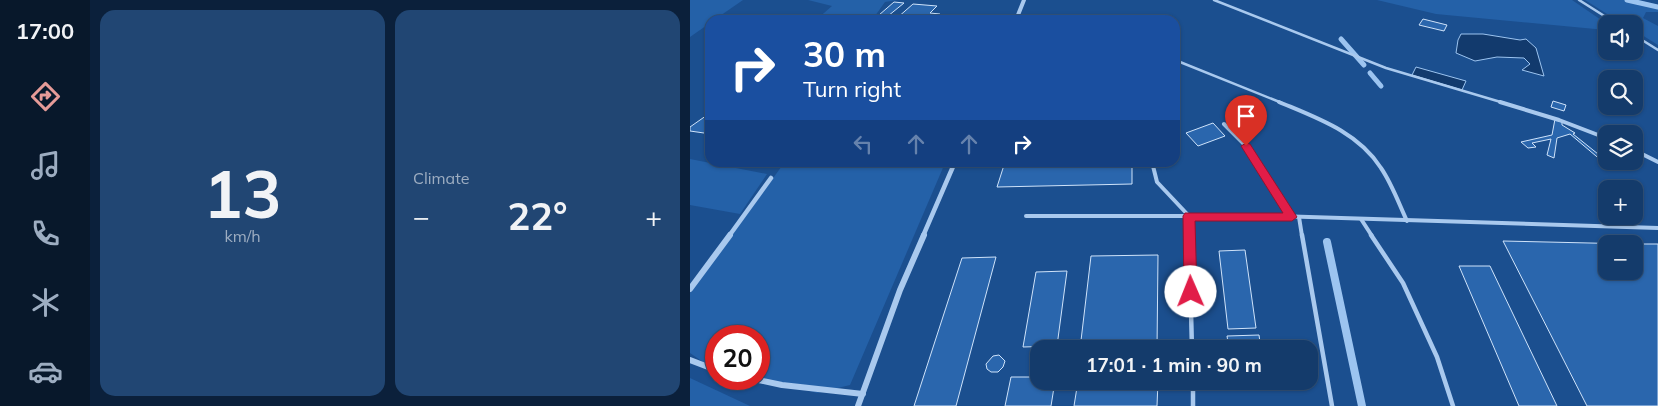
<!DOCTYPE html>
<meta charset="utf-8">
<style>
body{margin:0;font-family:Mulish,sans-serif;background:#214673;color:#f1f3f6;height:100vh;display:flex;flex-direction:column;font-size:19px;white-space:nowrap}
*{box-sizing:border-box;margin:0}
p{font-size:16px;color:#9dadc1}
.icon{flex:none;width:28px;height:28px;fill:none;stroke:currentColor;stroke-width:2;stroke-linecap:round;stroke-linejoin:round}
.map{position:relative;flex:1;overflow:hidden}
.details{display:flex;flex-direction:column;gap:10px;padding:10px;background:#0b203b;width:600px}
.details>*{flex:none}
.top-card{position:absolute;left:15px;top:15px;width:475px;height:152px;border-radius:15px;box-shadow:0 1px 4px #0004,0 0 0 1px #33557e;background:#1a4fa0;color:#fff;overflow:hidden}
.fabs{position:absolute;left:908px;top:15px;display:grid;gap:10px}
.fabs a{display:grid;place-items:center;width:45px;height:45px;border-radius:10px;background:#143b6b;box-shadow:0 1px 4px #0004,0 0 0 1px #33557e;font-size:25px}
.speed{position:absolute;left:15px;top:325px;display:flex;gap:10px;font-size:25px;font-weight:700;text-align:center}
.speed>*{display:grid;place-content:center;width:65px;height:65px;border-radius:50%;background:#143b6b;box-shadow:0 1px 4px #0004,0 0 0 1px #33557e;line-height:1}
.speed .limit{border:8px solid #d22;background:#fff;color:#111}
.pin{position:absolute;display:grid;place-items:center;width:42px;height:42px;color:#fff;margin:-51px -21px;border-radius:50% 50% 50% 0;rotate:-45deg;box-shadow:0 0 5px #0007}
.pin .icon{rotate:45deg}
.me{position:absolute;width:55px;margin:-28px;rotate:359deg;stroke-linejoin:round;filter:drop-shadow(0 0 4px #0008)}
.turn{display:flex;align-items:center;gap:18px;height:105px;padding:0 15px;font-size:22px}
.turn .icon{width:65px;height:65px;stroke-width:2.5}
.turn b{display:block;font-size:35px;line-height:42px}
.lanes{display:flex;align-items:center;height:48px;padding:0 15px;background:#0003;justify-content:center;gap:25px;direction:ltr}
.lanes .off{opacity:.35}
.big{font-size:38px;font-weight:700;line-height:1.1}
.details .card{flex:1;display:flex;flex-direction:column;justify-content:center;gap:8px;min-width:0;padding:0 18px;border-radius:15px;background:#214673}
.details .dial{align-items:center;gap:0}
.dial b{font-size:65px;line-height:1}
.heat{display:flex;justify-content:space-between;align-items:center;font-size:28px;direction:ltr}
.details .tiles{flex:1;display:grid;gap:10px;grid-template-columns:repeat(2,1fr)}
.trip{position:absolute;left:340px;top:340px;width:288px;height:50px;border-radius:15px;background:#143b6b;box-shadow:0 1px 4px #0004,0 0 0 1px #33557e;font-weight:700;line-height:50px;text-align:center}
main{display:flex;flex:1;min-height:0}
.tab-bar{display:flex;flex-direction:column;width:90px;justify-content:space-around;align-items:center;background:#08182b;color:#9dadc1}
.tab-bar .icon{width:35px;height:35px}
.tab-bar .current{color:#e69b98}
.tab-bar b{font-size:22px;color:#f1f3f6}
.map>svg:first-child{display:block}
.green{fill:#2461a8}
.water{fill:#123a6d;stroke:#9cc4f0}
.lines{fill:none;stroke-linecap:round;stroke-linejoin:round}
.stream-far1{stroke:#9cc4f0;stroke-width:5}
.stream{stroke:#9cc4f0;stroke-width:8}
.building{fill:#2a66ad;stroke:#cfe3fa}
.service-far2{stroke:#a9c9ee;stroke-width:2.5}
.service-far1{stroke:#a9c9ee;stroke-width:4}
.service{stroke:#a9c9ee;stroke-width:4.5}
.minor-far2{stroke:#a9c9ee;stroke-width:4}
.minor-far1{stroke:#a9c9ee;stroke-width:4.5}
.minor{stroke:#a9c9ee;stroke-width:6}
.route{fill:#e11d48;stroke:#92132f}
</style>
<main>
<nav class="tab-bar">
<b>17:00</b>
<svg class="icon current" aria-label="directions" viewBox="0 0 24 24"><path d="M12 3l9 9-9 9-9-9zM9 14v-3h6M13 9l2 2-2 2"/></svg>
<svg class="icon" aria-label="music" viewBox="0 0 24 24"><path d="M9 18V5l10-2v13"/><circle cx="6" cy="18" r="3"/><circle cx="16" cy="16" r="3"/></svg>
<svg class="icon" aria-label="phone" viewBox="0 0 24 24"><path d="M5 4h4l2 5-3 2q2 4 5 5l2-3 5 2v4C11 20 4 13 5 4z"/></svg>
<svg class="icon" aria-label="climate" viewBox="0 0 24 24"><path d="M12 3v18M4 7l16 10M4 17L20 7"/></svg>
<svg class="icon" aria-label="car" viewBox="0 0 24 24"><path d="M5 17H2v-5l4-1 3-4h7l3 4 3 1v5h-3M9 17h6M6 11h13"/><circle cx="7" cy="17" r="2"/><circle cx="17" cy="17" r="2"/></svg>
</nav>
<section class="details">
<div class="tiles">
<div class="card dial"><b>13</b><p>km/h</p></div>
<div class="card"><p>Climate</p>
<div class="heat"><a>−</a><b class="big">22°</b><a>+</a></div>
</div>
</div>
</section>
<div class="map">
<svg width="968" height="406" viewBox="0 0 968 406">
<rect width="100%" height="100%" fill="#1b4f8f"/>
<g class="green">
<path d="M0,0h53l-29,20h-4v3l-20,14z"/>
<path d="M118,0h89l-12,2 -13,18h-56l16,-14z"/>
<path d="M687,0h195l35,24 -1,6 -170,-16z"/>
<path d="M895,0h53l20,5v7h-12l-3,6 15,8v19l-24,-15v-6h-11z"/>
<path d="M0,159l77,15 -27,40 -50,-9z"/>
<path d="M94,163h161l-95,222 -33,8 -58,-16v-41h-43v29l-13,-3 -13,-9v-60z"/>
<path d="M0,378l60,28h-60z"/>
</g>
<g class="water">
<path d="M771,34h22l37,6 6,-1 10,9 8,28 -22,-6 8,-6 -6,-6 -27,-1 -22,4 -19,-8 2,-13z"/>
<path d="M726,67l50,14 -4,9 -50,-15z"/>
</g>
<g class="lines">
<g class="stream-far1">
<path d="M937,0l31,7"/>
<path d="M651,39l23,26"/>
<path d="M680,73l11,13"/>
</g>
<path class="stream" d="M637,242l35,164"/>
</g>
<g class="building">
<path d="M204,2l10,1 -16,13 -9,-1z"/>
<path d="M223,4l24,2 -7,7 10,1 -6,6h-36l2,-2h-3z"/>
<path d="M733,19l24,6 -3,6 -25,-6z"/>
<path d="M863,101l13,4 -2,6 -13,-4z"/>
<path d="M20,113v16l-6,4 -14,-2v-4z"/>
<path d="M865,119l7,2v4l13,8 -2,1 40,32 -4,1 -39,-33 -13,4 -3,20 -7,-3 4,-16 -19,4 4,4 -8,1 -7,-6 31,-7z"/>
<path d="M523,123l12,13 -27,10 -12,-13z"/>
<path d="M315,162h28l-1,3 100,-2v21l-135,3z"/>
<path d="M813,241l130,3h-27v27h28v-27h24v162h-71z"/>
<path d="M555,250l11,78 -28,1 -9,-78z"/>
<path d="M468,255l-1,94h-77l11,-93z"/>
<path d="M306,257l-40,149h-42l48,-148z"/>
<path d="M769,266h31l67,140h-38z"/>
<path d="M377,271l-10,75 -34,1 13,-75z"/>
<path d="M569,335l2,14h-32l-2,-13z"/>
<path d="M309,355l6,6 -2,6 -5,5h-7l-4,-3 -1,-5 7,-8z"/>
<path d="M321,377h28v4h16l-4,25h-46z"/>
<path d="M388,381h80l-1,25h-83z"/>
</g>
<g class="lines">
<g class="service-far2">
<path d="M524,0l172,68 118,35"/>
<path d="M889,0l38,24"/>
<path d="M944,35l24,15"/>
<path d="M485,60l107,43"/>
</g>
<g class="service-far1">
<path d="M589,102c38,16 79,30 102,66 11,16 18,36 26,53"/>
<path d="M810,102l59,18 47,18"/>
<path d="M534,124l22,22 45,71"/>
<path d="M944,150l24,12"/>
<path d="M462,162l5,20 32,34v20"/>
<path d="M336,216h251l381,12"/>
<path d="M609,217l3,19"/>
<path d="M671,219l11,17"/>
</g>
<g class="service">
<path d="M499,235l3,114"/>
<path d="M612,235l30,171"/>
<path d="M681,235l32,48 34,74 16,49"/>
<path d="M503,381v25"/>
</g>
<path class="minor-far2" d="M326,20l8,-20"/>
<g class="minor-far1">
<path d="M39,236l42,-58"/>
<path d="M233,236l32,-74"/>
</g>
<g class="minor">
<path d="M0,289l40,-54"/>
<path d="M0,360l26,10"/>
<path d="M64,379l28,6 81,9"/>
<path d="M168,406l42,-116 24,-55"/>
</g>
</g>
<path class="route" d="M556,143l4,1 47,73 -5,4h-97l2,71 -2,4 -4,2 -5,-2 -2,-4 -1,-76 2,-3h98l-42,-67z"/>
</svg>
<div class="fabs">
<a><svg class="icon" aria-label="sound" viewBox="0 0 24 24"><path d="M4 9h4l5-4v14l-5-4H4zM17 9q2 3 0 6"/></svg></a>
<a><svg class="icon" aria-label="search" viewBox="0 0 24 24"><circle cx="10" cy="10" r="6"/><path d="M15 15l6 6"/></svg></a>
<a><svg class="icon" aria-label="layers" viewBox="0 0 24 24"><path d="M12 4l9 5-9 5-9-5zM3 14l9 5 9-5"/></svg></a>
<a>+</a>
<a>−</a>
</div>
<div class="speed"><div class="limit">20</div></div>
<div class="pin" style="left:556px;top:146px;background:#d93025"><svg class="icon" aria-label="arrive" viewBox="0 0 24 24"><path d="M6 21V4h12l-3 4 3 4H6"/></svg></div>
<svg class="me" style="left:501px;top:292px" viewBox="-20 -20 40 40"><circle r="19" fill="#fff"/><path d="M0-13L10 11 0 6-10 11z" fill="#e11d48"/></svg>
<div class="trip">17:01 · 1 min · 90 m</div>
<div class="top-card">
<div class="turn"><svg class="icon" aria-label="right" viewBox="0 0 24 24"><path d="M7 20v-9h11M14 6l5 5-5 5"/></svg><div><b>30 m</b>Turn right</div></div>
<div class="lanes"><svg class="icon off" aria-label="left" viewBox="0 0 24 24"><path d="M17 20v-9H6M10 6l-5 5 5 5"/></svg><svg class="icon off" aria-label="ahead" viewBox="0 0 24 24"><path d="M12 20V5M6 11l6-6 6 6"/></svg><svg class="icon off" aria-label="ahead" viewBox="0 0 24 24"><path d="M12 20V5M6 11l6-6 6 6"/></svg><svg class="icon" aria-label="right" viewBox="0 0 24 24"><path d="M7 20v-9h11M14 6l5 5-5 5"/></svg></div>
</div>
</div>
</main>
